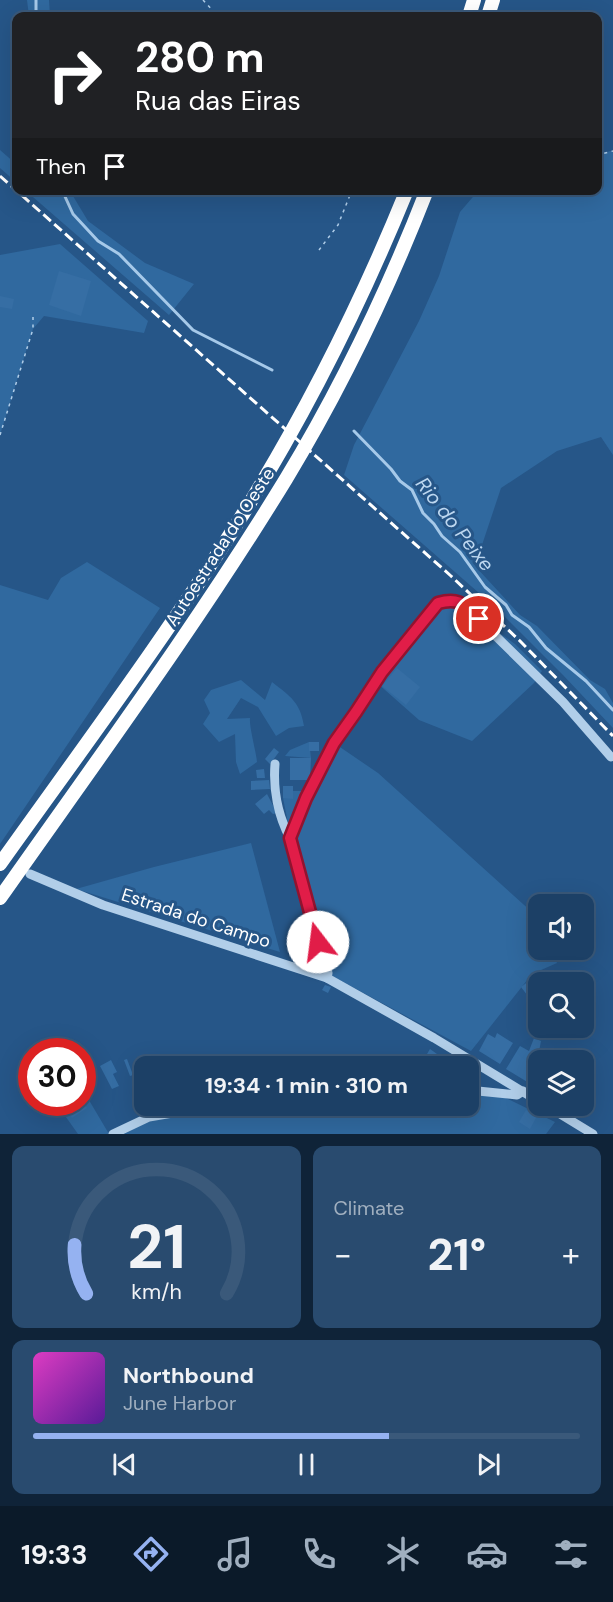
<!DOCTYPE html>
<meta charset="utf-8">
<style>
body{margin:0;font-family:"DM Sans",sans-serif;background:#294b6f;color:#f1f3f6;height:100vh;display:flex;flex-direction:column;font-size:22px;white-space:nowrap}
*{box-sizing:border-box;margin:0}
p{font-size:20px;color:#a0afbf}
.icon{flex:none;width:33px;height:33px;fill:none;stroke:currentColor;stroke-width:2;stroke-linecap:round;stroke-linejoin:round}
.map{position:relative;height:1134px;overflow:hidden}
.sheet{display:flex;flex-direction:column;gap:12px;padding:12px;background:#0f2338;flex:1}
.sheet>*{flex:none}
.guide{position:absolute;left:12px;top:12px;width:590px;height:183px;border-radius:12px;box-shadow:0 6px 24px #0002,0 0 0 2px #3a597a;background:#202124;color:#fff;overflow:hidden}
.tools{position:absolute;left:528px;top:894px;display:grid;gap:12px}
.tools a{display:grid;place-items:center;width:66px;height:66px;border-radius:12px;background:#1c4066;box-shadow:0 6px 24px #0002,0 0 0 2px #3a597a;font-size:30px}
.speed{position:absolute;left:18px;top:1038px;display:flex;gap:12px;font-size:30px;font-weight:700;text-align:center}
.speed>*{display:grid;place-content:center;width:78px;height:78px;border-radius:50%;background:#1c4066;box-shadow:0 6px 24px #0002,0 0 0 2px #3a597a;line-height:1}
.speed .limit{border:9px solid #d22;background:#fff;color:#111}
.pin{position:absolute;display:grid;place-items:center;width:51px;height:51px;color:#fff;margin:-26px;border:3px solid #fff;border-radius:50%;box-shadow:0 2px 6px #0007}
.me{position:absolute;width:66px;margin:-33px;rotate:345deg;stroke-linejoin:round;filter:drop-shadow(0 0 4px #0008)}
.turn{display:flex;align-items:center;gap:21px;height:126px;padding:0 24px;font-size:27px}
.turn .icon{width:78px;height:78px;stroke-width:2.5}
.turn b{display:block;font-size:42px;line-height:51px}
.then{display:flex;align-items:center;height:57px;padding:0 24px;background:#0003;gap:12px;font-size:22px}
.big{font-size:45px;font-weight:700;line-height:1.1}
.sheet .widget{flex:1;display:flex;flex-direction:column;justify-content:center;gap:9px;min-width:0;padding:0 21px;border-radius:12px;background:#294b6f}
.sheet .dial{align-items:center;gap:0}
.dial svg{height:156px;overflow:visible;fill:none;stroke:#3a597a;stroke-width:7;stroke-linecap:round;text-anchor:middle}
.dial text{fill:#f1f3f6;stroke:none}
.song{display:flex;align-items:center;gap:18px}
.cover{width:72px;height:72px;border-radius:9px;background:linear-gradient(135deg,hsl(310 70% 55%),hsl(270 70% 35%))}
.played{height:6px;border-radius:3px;background:linear-gradient(90deg,#95b2f1 65%,#3a597a 65%)}
.keys{display:flex;justify-content:space-around;direction:ltr}
.heat{display:flex;justify-content:space-between;align-items:center;font-size:33px;direction:ltr}
.sheet .tiles{flex:1;display:grid;gap:12px;grid-template-columns:1fr 1fr}
.widget:last-child{grid-column:span 2}
.trip{position:absolute;left:134px;top:1056px;width:345px;height:60px;border-radius:12px;background:#1c4066;box-shadow:0 6px 24px #0002,0 0 0 2px #3a597a;font-weight:700;line-height:60px;text-align:center}
.menu{display:flex;height:96px;justify-content:space-around;align-items:center;background:#0b1a29;color:#a0afbf}
.menu .icon{width:42px;height:42px}
.menu .active{color:#95b2f1}
.menu b{font-size:27px;color:#f1f3f6}
.map>svg:first-child{display:block}
.green{fill:#30699f}
.lines{fill:none;stroke-linecap:round;stroke-linejoin:round}
.stream{stroke:#a6c9e9;stroke-width:3}
.building{fill:#366ea4}
.path{stroke:#b1cee9;stroke-width:1.5;stroke-dasharray:3 4.5;stroke-linecap:butt}
.minor{stroke:#b1cee9;stroke-width:9}
.highway{stroke:#fff;stroke-width:14}
.rail{stroke:#fff;stroke-width:3;stroke-dasharray:10 4.5;stroke-linecap:butt}
.route-casing{stroke:#92132f;stroke-width:15}
.route{stroke:#e11d48;stroke-width:10}
.labels{text-anchor:middle;dominant-baseline:central;stroke-width:6;stroke-linejoin:round;paint-order:stroke}
.street-label{font-size:18px;fill:#fff;stroke:#265688}
.water-label{font-size:20px;font-style:italic;fill:#bdd7f0;stroke:#265688}
</style>
<div class="map">
<svg width="613" height="1134" viewBox="0 0 613 1134">
<rect width="100%" height="100%" fill="#265688"/>
<g class="green">
<path d="M27,0h22l1,16h-21z"/>
<path d="M0,150l16,14v18l-16,-14z"/>
<path d="M610,151h3v304l-12,-18 -44,14 -56,37 -26,78 45,49 17,11 53,54 15,9 8,14v25l-50,-53 -68,-68 -151,-132 10,-30 65,-124 20,-45 21,-64 18,-21 119,-1v-35z"/>
<path d="M26,191h22l3,2v-2h19l18,30 57,42 49,21 -25,31z"/>
<path d="M60,244l88,77 -4,12 -100,-17 -11,13 -33,106v-180z"/>
<path d="M87,562l73,46 -160,236v-259l48,15 13,-22z"/>
<path d="M452,599l63,45 27,27 -8,12 -62,58 -53,-21 -43,-38 62,-79z"/>
<path d="M241,680l24,20 7,-18c19,15 28,20 32,44l-15,2 -13,8 -18,-29 -17,-9 -14,21 23,-1c-1,9 6,33 7,44l-17,12 -4,-12 -1,-28 -16,8 -16,-18 7,-11 -6,-13 7,-10z"/>
<path d="M309,742l2,16 -26,-2 5,-6z"/>
<path d="M334,743l44,30 155,140 5,12v25h12l7,13 -25,11 -61,77 -139,-75 -42,-138z"/>
<path d="M293,791h11l-15,37 -6,-30h9z"/>
<path d="M251,843l29,109 -204,-63 78,-22z"/>
<path d="M83,1090l26,44h-31l-22,-31 26,-1z"/>
<path d="M468,1090l30,4 57,28 -9,12h-433l27,-14 74,-14h254z"/>
</g>
<g class="lines">
<g class="stream">
<path d="M36,0v16"/>
<path d="M62,190l11,24 25,27 21,13 74,76 79,40"/>
<path d="M354,431l37,38 9,12 12,9 11,23 11,11 8,12 18,16 25,35 21,18 6,10 17,12 17,21 40,33 27,29"/>
</g>
</g>
<g class="building">
<path d="M59,271l32,10 -10,35 -32,-11z"/>
<path d="M0,296l14,3 -2,10 -12,-2z"/>
<path d="M397,668l23,19 -14,18 -24,-19z"/>
<rect x="309" y="742" width="10" height="9"/>
<path d="M274,748l5,4 -9,12 -5,-5z"/>
<path d="M290,758h21l-1,22h-20z"/>
<path d="M264,769l1,9h-8l-1,-8z"/>
<path d="M269,780l1,9 -19,1v-9z"/>
<path d="M283,786h10v13l-10,-1z"/>
<path d="M267,794l10,19 -4,1 -4,-4 -5,4 -9,-10z"/>
<path d="M542,971l9,11h-13v18l-4,4 -13,-17z"/>
<path d="M325,985l6,2 -3,6 -6,-3z"/>
<path d="M497,1033l16,10 -13,21 -21,-13 9,-17 7,4z"/>
<path d="M534,1038l7,3 -3,16 6,3h-6v8l-9,15 -23,-14 14,-23 9,5z"/>
<path d="M430,1049l7,5 -1,2 12,7 -2,3h-22l-3,-2z"/>
<path d="M127,1059l6,16 -3,1 -6,-16z"/>
<path d="M111,1060l6,12 -4,2 6,12 -7,3 -12,-23z"/>
<path d="M144,1075v26l-9,-22z"/>
<path d="M61,1102h22l4,6 -15,10z"/>
<path d="M146,1106h19l2,8 -16,3z"/>
<path d="M526,1110l11,6 -7,13 -11,-7z"/>
</g>
<g class="lines">
<g class="path">
<path d="M203,0l15,16"/>
<path d="M597,155l16,-4"/>
<path d="M319,250l19,-25 14,-35"/>
<path d="M0,435l33,-106v-15"/>
</g>
<g class="minor">
<path d="M275,764c-2,25 3,52 15,74"/>
<path d="M30,874l73,31 224,73 107,60 104,63"/>
<path d="M327,978l1,-5 -38,-135 16,-40 28,-55 22,-31 26,-40 56,-69 14,-4 11,5 100,98 48,55"/>
<path d="M468,1090l49,5 6,-4"/>
<path d="M547,1106l46,28"/>
<path d="M113,1134l36,-17 65,-11"/>
</g>
<g class="highway">
<path d="M469,16l5,-16"/>
<path d="M488,16l5,-16"/>
<path d="M0,864c82,-115 168,-230 243,-350 64,-103 118,-211 164,-324"/>
<path d="M0,898c97,-138 198,-275 286,-419 55,-91 102,-189 141,-289"/>
</g>
<path class="rail" d="M0,176l451,400 69,65 93,95"/>
</g>
<g class="lines">
<g class="route-casing">
<path id="route" d="M318,942l-28,-104 16,-40 28,-55 22,-31 26,-40 56,-69c22,-6 26,2 41,16"/>
</g>
<use href="#route" class="route"/>
</g>
<g class="labels">
<g class="street-label">
<text transform="translate(220 547) rotate(-57)">Autoestrada do Oeste</text>
<text transform="translate(196 918) rotate(18)">Estrada do Campo</text>
</g>
<g class="water-label">
<text transform="translate(455 524) rotate(52)">Rio do Peixe</text>
</g>
</g>
</svg>
<div class="tools">
<a><svg class="icon" aria-label="sound" viewBox="0 0 24 24"><path d="M4 9h4l5-4v14l-5-4H4zM17 9q2 3 0 6"/></svg></a>
<a><svg class="icon" aria-label="search" viewBox="0 0 24 24"><circle cx="10" cy="10" r="6"/><path d="M15 15l6 6"/></svg></a>
<a><svg class="icon" aria-label="layers" viewBox="0 0 24 24"><path d="M12 4l9 5-9 5-9-5zM3 14l9 5 9-5"/></svg></a>
</div>
<div class="speed"><div class="limit">30</div></div>
<div class="pin" style="left:479px;top:619px;background:#d93025"><svg class="icon" aria-label="arrive" viewBox="0 0 24 24"><path d="M6 21V4h12l-3 4 3 4H6"/></svg></div>
<svg class="me" style="left:318px;top:942px" viewBox="-20 -20 40 40"><circle r="19" fill="#fff"/><path d="M0-13L10 11 0 6-10 11z" fill="#e11d48"/></svg>
<div class="trip">19:34 · 1 min · 310 m</div>
<div class="guide">
<div class="turn"><svg class="icon" aria-label="right" viewBox="0 0 24 24"><path d="M7 20v-9h11M14 6l5 5-5 5"/></svg><div><b>280 m</b>Rua das Eiras</div></div>
<div class="then">Then<svg class="icon" aria-label="arrive" viewBox="0 0 24 24"><path d="M6 21V4h12l-3 4 3 4H6"/></svg></div>
</div>
</div>
<section class="sheet">
<div class="tiles">
<div class="widget dial"><svg viewBox="0 0 100 80">
<path d="M14 69A42 42 0 1 1 86 69"/>
<path d="M14 69A42 42 0 0 1 8 44" stroke="#95b2f1"/>
<text x="50" y="56" font-size="32" font-weight="700">21</text>
<text x="50" y="72" font-size="11">km/h</text>
</svg></div>
<div class="widget"><p>Climate</p>
<div class="heat"><a>−</a><b class="big">21°</b><a>+</a></div>
</div>
<div class="widget">
<div class="song"><i class="cover"></i><div><b>Northbound</b><p>June Harbor</p></div></div>
<div class="played"></div>
<div class="keys"><svg class="icon" aria-label="previous" viewBox="0 0 24 24"><path d="M18 5L8 12l10 7zM5 5v14"/></svg><svg class="icon" aria-label="pause" viewBox="0 0 24 24"><path d="M8 5v14M16 5v14"/></svg><svg class="icon" aria-label="next" viewBox="0 0 24 24"><path d="M6 5l10 7-10 7zM19 5v14"/></svg></div>
</div>
</div>
</section>
<nav class="menu">
<b>19:33</b>
<svg class="icon active" aria-label="directions" viewBox="0 0 24 24"><path d="M12 3l9 9-9 9-9-9zM9 14v-3h6M13 9l2 2-2 2"/></svg>
<svg class="icon" aria-label="music" viewBox="0 0 24 24"><path d="M9 18V5l10-2v13"/><circle cx="6" cy="18" r="3"/><circle cx="16" cy="16" r="3"/></svg>
<svg class="icon" aria-label="phone" viewBox="0 0 24 24"><path d="M5 4h4l2 5-3 2q2 4 5 5l2-3 5 2v4C11 20 4 13 5 4z"/></svg>
<svg class="icon" aria-label="climate" viewBox="0 0 24 24"><path d="M12 3v18M4 7l16 10M4 17L20 7"/></svg>
<svg class="icon" aria-label="car" viewBox="0 0 24 24"><path d="M5 17H2v-5l4-1 3-4h7l3 4 3 1v5h-3M9 17h6M6 11h13"/><circle cx="7" cy="17" r="2"/><circle cx="17" cy="17" r="2"/></svg>
<svg class="icon" aria-label="filters" viewBox="0 0 24 24"><path d="M4 7h16M4 17h16"/><circle cx="9" cy="7" r="2"/><circle cx="15" cy="17" r="2"/></svg>
</nav>
